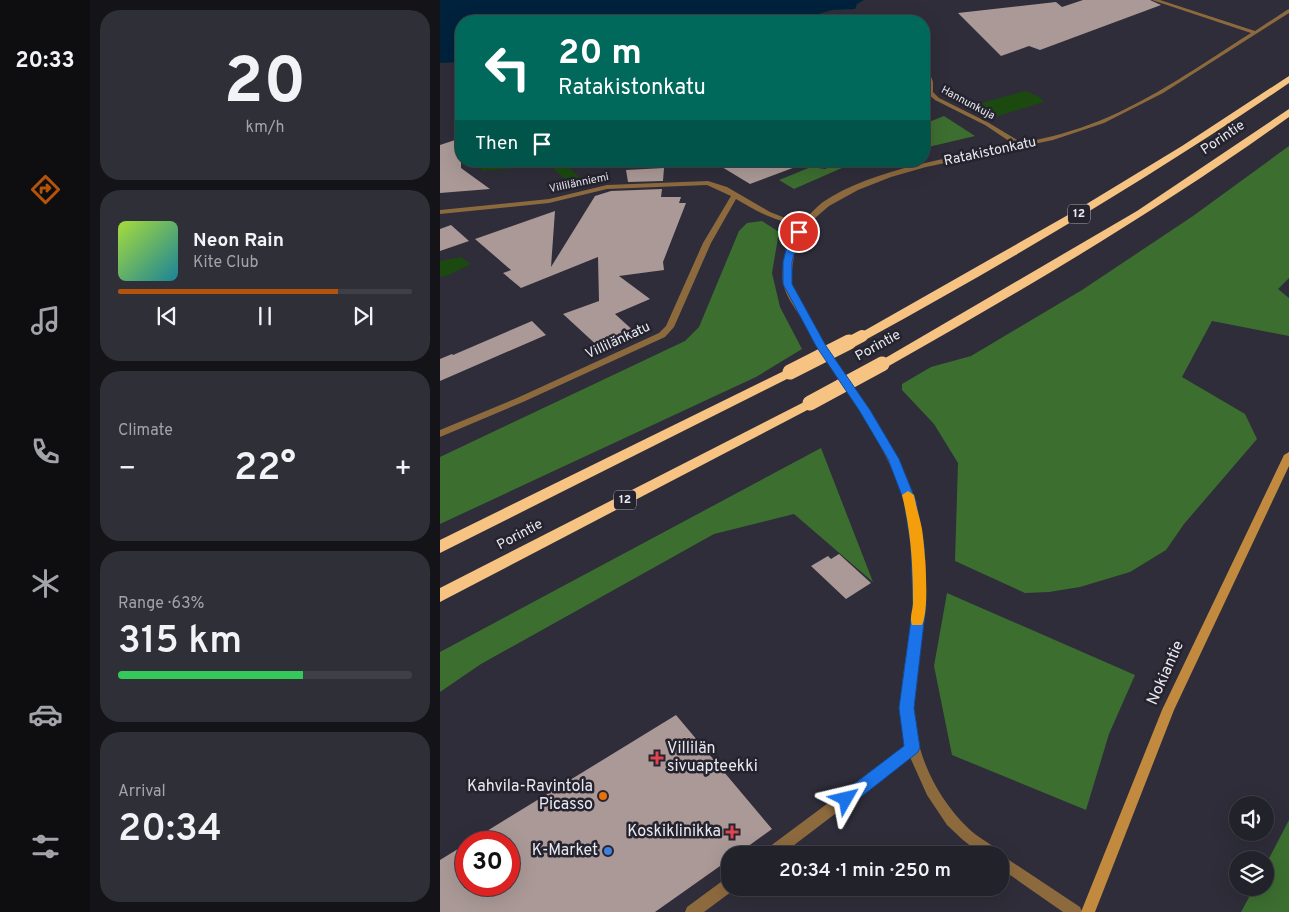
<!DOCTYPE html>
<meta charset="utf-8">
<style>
body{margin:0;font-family:Overpass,sans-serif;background:#2e2f37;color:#f1f3f6;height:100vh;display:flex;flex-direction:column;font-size:19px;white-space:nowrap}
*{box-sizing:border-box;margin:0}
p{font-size:16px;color:#a2a4a9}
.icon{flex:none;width:28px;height:28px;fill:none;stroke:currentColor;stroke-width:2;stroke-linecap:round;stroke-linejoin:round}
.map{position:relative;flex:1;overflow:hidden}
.details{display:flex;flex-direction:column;gap:10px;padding:10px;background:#131318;width:350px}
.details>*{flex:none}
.guide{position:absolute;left:15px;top:15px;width:475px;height:152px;border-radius:20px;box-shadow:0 5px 20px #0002,0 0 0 1px #3f3f47;background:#00695c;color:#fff;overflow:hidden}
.controls{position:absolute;left:789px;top:796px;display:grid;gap:10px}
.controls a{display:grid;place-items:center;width:45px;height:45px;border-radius:50%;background:#22222b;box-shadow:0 5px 20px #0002,0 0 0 1px #3f3f47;font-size:25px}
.speed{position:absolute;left:15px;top:831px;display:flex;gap:10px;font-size:25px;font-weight:700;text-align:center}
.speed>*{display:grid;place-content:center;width:65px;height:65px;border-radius:50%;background:#22222b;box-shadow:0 5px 20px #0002,0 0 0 1px #3f3f47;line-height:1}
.speed .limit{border:8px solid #d22;background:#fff;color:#111}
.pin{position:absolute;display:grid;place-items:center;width:42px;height:42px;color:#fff;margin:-21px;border:2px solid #fff;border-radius:50%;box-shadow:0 1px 5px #0007}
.me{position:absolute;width:55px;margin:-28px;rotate:53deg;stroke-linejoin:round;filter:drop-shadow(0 0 4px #0008)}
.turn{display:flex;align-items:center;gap:18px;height:105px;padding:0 20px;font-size:22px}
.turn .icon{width:65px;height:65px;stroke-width:2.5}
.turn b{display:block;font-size:35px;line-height:42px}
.then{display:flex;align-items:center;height:48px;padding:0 20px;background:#0003;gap:10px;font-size:19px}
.big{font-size:38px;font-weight:600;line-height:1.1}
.details .widget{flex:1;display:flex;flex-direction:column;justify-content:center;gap:8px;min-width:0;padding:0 18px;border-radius:20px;background:#2e2f37}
.details .dial{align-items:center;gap:0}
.dial b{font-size:65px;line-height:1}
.song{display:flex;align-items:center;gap:15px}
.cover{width:60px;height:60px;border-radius:8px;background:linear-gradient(135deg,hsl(80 70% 55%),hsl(190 70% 35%))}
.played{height:5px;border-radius:2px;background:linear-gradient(90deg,#b45309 75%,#3f3f47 75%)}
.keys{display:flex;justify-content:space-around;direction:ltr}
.heat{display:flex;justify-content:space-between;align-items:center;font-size:28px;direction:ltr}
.charge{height:8px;border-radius:4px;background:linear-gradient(90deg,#34c759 63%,#3f3f47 0)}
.trip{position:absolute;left:281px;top:846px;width:288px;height:50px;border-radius:20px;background:#22222b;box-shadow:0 5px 20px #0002,0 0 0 1px #3f3f47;font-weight:600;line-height:50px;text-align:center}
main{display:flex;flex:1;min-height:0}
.tab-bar{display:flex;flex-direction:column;width:90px;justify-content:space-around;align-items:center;background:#0e0e11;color:#a2a4a9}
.tab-bar .icon{width:35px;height:35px}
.tab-bar .current{color:#b45309}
.tab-bar b{font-size:22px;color:#f1f3f6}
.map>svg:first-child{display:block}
.green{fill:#1c4910}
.forest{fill:#3c6e30}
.water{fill:#00223c}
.building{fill:#aa9997}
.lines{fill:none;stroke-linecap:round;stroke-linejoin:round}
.street{fill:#8d6a3e;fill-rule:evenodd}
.secondary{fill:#c28a3f;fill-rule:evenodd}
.highway{fill:#f7c383;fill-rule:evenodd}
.highway-bridge-far1{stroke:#f7c383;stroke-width:12}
.highway-bridge{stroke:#f7c383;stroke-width:15}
.route{fill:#1a73e8;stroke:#114b97}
.slow{fill:#f59e0b}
.health-dot{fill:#e0444e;stroke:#24232e;stroke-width:2}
.food-dot{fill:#e8710a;stroke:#24232e;stroke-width:2}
.shop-dot{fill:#3f7fe0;stroke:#24232e;stroke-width:2}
.labels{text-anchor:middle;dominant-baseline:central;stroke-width:5;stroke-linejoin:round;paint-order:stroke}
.far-street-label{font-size:11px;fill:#e9e9f1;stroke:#24232e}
.shield{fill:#24232e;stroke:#aeaeb6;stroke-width:1}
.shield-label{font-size:12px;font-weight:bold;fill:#e9e9f1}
.street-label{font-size:14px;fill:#e9e9f1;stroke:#24232e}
.near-street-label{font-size:16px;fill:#e9e9f1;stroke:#24232e}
.near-poi-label{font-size:16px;fill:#e9e9f1;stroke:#24232e;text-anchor:end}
</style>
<main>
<nav class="tab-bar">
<b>20:33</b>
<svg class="icon current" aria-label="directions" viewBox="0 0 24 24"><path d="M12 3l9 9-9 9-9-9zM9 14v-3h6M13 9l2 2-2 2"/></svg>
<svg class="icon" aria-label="music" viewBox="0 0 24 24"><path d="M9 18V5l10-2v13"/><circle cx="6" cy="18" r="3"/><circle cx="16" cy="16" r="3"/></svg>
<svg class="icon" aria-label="phone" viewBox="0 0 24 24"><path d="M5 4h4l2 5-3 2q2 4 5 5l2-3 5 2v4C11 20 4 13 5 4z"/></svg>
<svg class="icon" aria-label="climate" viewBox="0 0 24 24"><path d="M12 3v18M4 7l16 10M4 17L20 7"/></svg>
<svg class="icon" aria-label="car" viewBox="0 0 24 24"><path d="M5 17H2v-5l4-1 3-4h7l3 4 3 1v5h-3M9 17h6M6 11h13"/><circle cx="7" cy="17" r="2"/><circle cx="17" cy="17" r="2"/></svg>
<svg class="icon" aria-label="filters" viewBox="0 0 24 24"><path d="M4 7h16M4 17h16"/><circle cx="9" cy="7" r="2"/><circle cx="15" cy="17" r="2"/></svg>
</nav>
<section class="details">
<div class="widget dial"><b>20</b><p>km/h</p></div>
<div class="widget">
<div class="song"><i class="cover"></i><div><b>Neon Rain</b><p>Kite Club</p></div></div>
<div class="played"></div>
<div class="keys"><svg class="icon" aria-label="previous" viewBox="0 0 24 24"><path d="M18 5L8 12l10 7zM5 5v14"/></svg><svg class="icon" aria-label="pause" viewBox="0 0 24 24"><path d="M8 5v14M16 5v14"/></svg><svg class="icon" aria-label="next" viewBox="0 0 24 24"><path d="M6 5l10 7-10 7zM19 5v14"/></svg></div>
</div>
<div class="widget"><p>Climate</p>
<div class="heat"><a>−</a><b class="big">22°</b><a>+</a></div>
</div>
<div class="widget"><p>Range · 63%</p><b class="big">315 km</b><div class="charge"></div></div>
<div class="widget"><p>Arrival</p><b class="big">20:34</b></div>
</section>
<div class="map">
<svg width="849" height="912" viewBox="0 0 849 912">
<rect width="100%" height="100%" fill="#2e2d39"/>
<g class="green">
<path d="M585,91l15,6 4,5 -49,15 -21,-12z"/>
<path d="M44,161h79l22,22 -12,4 -23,-22 -69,6v-8z"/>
<path d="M21,257l10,7 -22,11 -9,2v-16z"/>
</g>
<g class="forest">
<path d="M504,116l31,20 -51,12v-24z"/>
<path d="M849,146v132l-11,11 11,9v38l-77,-15 -30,56 63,37 12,25 -73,85 -18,26 -36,22 -50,15 -31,5 -24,1 -70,-32 3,-98 -24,-39 -32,-34v-6l29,-17 40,-11 111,-66 111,-74z"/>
<path d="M405,161h19l-13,3 -57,25 -15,-9 32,-13 14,2z"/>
<path d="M322,221l17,11 -7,41 8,34 22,42 -46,28 -316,147v-67l245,-116 14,-14 40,-96 8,-8z"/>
<path d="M381,448l52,134 -79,-68 -80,20 -233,130 -41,28v-40z"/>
<path d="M507,593l188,82 -26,59 -23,76 -134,-55 -18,-89z"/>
<path d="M849,820v92h-48l13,-24h11v-22z"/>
</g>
<path class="water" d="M0,0h424l-7,4 -2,5 -23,1 -38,11h-333v41l-21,1z"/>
<g class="building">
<path d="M643,0h67l11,5 -121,45 -11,-4 -28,10 -43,-43 98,-11 6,5z"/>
<path d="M21,138v30l29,21 -50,4v-48z"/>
<path d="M272,161h94v2l-56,21z"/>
<path d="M224,168l-1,13 -35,1 -2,-12z"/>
<path d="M222,189l-1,8h20l-2,6h7l-23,59 1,8 -45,6 31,23 -35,15 22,20 -36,15 -38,-35 36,-13 -1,-44 -77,31 -18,-15 8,-3 -36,-31 80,-28 -4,56 44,-71 16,-5z"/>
<path d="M11,225l18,16 -29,10v-22z"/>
<path d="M92,321l14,14 -106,46v-22l12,-5 1,1z"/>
<path d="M399,554l32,29 -25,16 -35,-33 17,-10 3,3z"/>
<path d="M236,715l96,114 -36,26h-6v4l-75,53h-215v-52l26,-16v41h43v-43h-40z"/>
</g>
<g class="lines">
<g class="street">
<path d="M712,0h8l95,31 32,-21 2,-1v4l-126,80 -59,30 -51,17 -127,27 -35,10 -33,13 -29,16 -22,19 -12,24 -4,28 1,9 7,15c15,26 31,52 48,77 28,42 56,84 70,133 10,34 11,74 6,109 -3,24 -8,48 -9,72 -4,50 18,101 54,136 9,9 21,15 31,22l1,4 80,53 2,5h-19l-63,-44v-13h-18l-19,-15 -16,-15 -20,-30 -17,-38 -129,98h-18l2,-5 141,-105c-12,-41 0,-83 6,-124 6,-45 3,-96 -14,-138 -23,-57 -62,-105 -92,-158 -8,-13 -21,-28 -23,-43 -3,-21 7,-39 17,-57 -26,-4 -42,-13 -64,-26l-25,44 -37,84 -9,10 -142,65 -83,35v-7l77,-32 142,-65 7,-7 37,-83 28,-47 -24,-11 -100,4 -58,14 -109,11v-4l109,-11 58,-14 101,-4 19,6 43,25 15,6 18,2c7,-5 13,-13 20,-18 50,-34 133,-45 192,-57l-30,-20 -50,-25 -7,-6 -4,-31 3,2 6,17v10l6,6 50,25 33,20c26,-5 52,-12 77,-22 54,-22 103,-57 152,-88z"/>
<path d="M290,877v11h6l-1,1 -31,23h-19l2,-5 38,-28z"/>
</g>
<path class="secondary" d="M849,452v14l-115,244 -79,202h-14l81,-202 122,-255z"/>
<g class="highway">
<path d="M849,76v7c-136,93 -278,177 -422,256h-10l-2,-3 220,-125 107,-65z"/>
<path d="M849,109v8c-128,92 -264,172 -402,250l-5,1 -7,-4 262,-153z"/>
<path d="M350,368l7,4 -2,3 -355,178v-13z"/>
<path d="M370,399l5,1 2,3 -2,3 -375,196v-14z"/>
</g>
<path class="highway-bridge-far1" d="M407,344l15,-8"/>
<g class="highway-bridge">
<path d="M350,372l59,-30"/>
<path d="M370,403l72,-39"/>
</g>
</g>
<path class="route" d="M359,230l4,2 -6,10 -5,20v22l34,62 44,64 29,49 17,42 8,45 2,59 -12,103 6,40 -3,5 -65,51 -6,2 -5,-2 -2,-5 2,-5 63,-48 -5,-38 14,-103 -2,-59 -7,-45 -16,-42 -29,-49 -43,-64 -33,-62v-22l5,-20 8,-11z"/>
<path class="slow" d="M468,491l6,4c2,12 6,23 8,34 3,20 8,80 0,96h-10c-3,-7 1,-15 1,-22 0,-38 -2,-71 -11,-108z"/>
<g class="health-dot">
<path d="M214.5 750.5h5v5h5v5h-5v5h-5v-5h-5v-5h5z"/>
<path d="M289.5 824.5h5v5h5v5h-5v5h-5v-5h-5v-5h5z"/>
</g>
<circle class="food-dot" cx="163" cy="796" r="5"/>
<circle class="shop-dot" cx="168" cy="851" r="5"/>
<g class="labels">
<g class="far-street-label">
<text transform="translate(528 103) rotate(28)">Hannunkuja</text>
<text transform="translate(139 183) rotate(-12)">Villilänniemi</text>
</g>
<g class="shield">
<rect x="628" y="204.5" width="22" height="19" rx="4"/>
<rect x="174" y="490.5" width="22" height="19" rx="4"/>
</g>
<g class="shield-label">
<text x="639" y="214">12</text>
<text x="185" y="500">12</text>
</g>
<g class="street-label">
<text transform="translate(783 138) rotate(-34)">Porintie</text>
<text transform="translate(550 152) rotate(-12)">Ratakistonkatu</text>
<text transform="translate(178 341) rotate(-25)">Villilänkatu</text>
<text transform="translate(438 346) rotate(-29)">Porintie</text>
<text transform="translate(80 535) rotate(-28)">Porintie</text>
</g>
<g class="near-street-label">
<text transform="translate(726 673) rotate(-66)">Nokiantie</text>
</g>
<g class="near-poi-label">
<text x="227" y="749" text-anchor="start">Villilän<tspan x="227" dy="18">sivuapteekki</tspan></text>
<text x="153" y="787">Kahvila-Ravintola<tspan x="153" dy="18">Picasso</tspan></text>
<text x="281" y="832">Koskiklinikka</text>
<text x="158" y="851">K-Market</text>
</g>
</g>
</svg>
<div class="controls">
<a><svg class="icon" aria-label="sound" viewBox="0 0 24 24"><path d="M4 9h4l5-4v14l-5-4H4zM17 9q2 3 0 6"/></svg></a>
<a><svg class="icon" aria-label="layers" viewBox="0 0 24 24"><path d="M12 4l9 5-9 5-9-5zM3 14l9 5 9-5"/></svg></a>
</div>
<div class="speed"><div class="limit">30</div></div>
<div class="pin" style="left:359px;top:232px;background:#d93025"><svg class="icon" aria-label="arrive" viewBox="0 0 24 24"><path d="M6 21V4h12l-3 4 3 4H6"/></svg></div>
<svg class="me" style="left:406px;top:799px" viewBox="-20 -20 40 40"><path d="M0-17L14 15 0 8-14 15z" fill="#1a73e8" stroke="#fff" stroke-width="4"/></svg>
<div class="trip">20:34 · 1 min · 250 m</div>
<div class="guide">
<div class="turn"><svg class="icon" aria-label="left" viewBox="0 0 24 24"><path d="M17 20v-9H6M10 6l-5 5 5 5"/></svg><div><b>20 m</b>Ratakistonkatu</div></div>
<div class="then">Then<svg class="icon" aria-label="arrive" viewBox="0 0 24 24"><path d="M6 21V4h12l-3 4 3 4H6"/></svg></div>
</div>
</div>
</main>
